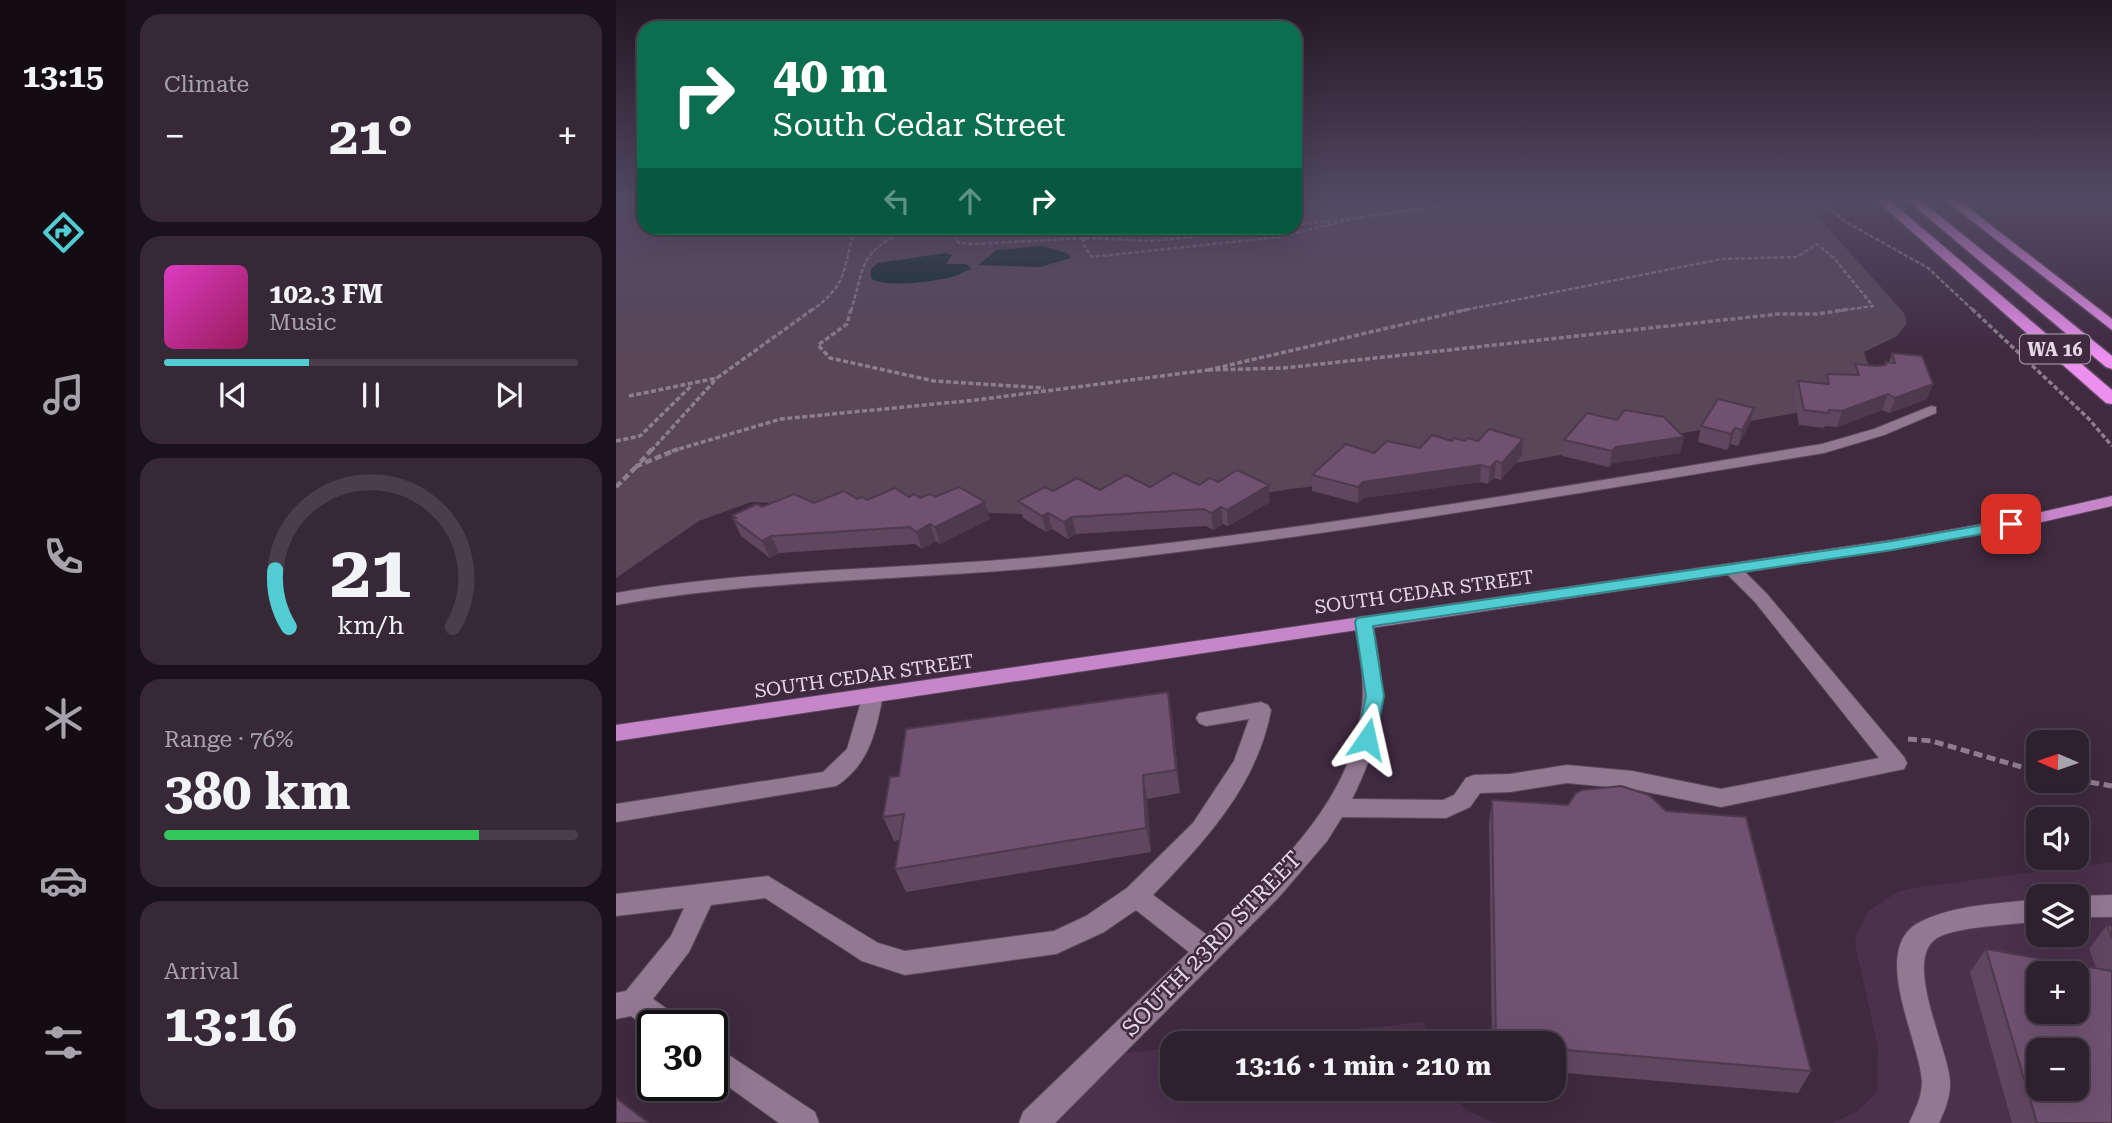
<!DOCTYPE html>
<meta charset="utf-8">
<style>
body{margin:0;font-family:"Roboto Serif",serif;background:#372838;color:#f1f3f6;height:100vh;display:flex;flex-direction:column;font-size:26px;white-space:nowrap}
*{box-sizing:border-box;margin:0}
p{font-size:23px;color:#a7a3ab}
.icon{flex:none;width:38px;height:38px;fill:none;stroke:currentColor;stroke-width:2;stroke-linecap:round;stroke-linejoin:round}
.map{position:relative;flex:1;overflow:hidden}
.drawer{display:flex;flex-direction:column;gap:14px;padding:14px;background:#1a121a;width:490px}
.drawer>*{flex:none}
.hud{position:absolute;left:21px;top:21px;width:665px;height:214px;border-radius:21px;box-shadow:0 7px 28px #0002,0 0 0 2px #4a3e4c;background:#0b6e4f;color:#fff;overflow:hidden}
.needle{width:46px;rotate:272deg}
.controls{position:absolute;left:1410px;top:730px;display:grid;gap:14px}
.controls a{display:grid;place-items:center;width:63px;height:63px;border-radius:14px;background:#2f2030;box-shadow:0 7px 28px #0002,0 0 0 2px #4a3e4c;font-size:35px}
.speed{position:absolute;left:21px;top:1010px;display:flex;gap:14px;font-size:35px;font-weight:700;text-align:center}
.speed>*{display:grid;place-content:center;width:91px;height:91px;border-radius:50%;background:#2f2030;box-shadow:0 7px 28px #0002,0 0 0 2px #4a3e4c;line-height:1}
.speed .limit{border:4px solid #111;border-radius:10px;background:#fff;color:#111}
.pin{position:absolute;display:grid;place-items:center;width:60px;height:60px;color:#fff;margin:-30px;border-radius:14px;box-shadow:0 4px 10px #0006}
.me{position:absolute;width:77px;margin:-38px;rotate:11deg;stroke-linejoin:round;filter:drop-shadow(0 0 5px #0008)}
.turn{display:flex;align-items:center;gap:24px;height:147px;padding:0 21px;font-size:32px}
.turn .icon{width:91px;height:91px;stroke-width:2.5}
.turn b{display:block;font-size:49px;line-height:60px}
.lanes{display:flex;align-items:center;height:66px;padding:0 21px;background:#0003;justify-content:center;gap:35px;direction:ltr}
.lanes .off{opacity:.35}
.big{font-size:52px;font-weight:700;line-height:1.1}
.drawer .widget{flex:1;display:flex;flex-direction:column;justify-content:center;gap:10px;min-width:0;padding:0 24px;border-radius:21px;background:#372838}
.drawer .dial{align-items:center;gap:0}
.dial svg{height:182px;overflow:visible;fill:none;stroke:#4a3e4c;stroke-width:7;stroke-linecap:round;text-anchor:middle}
.dial text{fill:#f1f3f6;stroke:none}
.song{display:flex;align-items:center;gap:21px}
.cover{width:84px;height:84px;border-radius:10px;background:linear-gradient(135deg,hsl(310 70% 55%),hsl(330 70% 35%))}
.played{height:7px;border-radius:4px;background:linear-gradient(90deg,#51ccd2 35%,#4a3e4c 35%)}
.keys{display:flex;justify-content:space-around;direction:ltr}
.heat{display:flex;justify-content:space-between;align-items:center;font-size:38px;direction:ltr}
.charge{height:10px;border-radius:5px;background:linear-gradient(90deg,#34c759 76%,#4a3e4c 0)}
.trip{position:absolute;left:544px;top:1031px;width:406px;height:70px;border-radius:21px;background:#2f2030;box-shadow:0 7px 28px #0002,0 0 0 2px #4a3e4c;font-weight:700;line-height:70px;text-align:center}
main{display:flex;flex:1;min-height:0}
.menu{display:flex;flex-direction:column;width:126px;justify-content:space-around;align-items:center;background:#130d13;color:#a7a3ab}
.menu .icon{width:49px;height:49px}
.menu .current{color:#51ccd2}
.menu b{font-size:32px;color:#f1f3f6}
.map>svg:first-child{display:block}
.built{fill:#4b314c;fill-rule:evenodd}
.green{fill:#594659}
.water{fill:#082829}
.lines{fill:none;stroke-linecap:round;stroke-linejoin:round}
.minor-casing{stroke:#5b495c;stroke-width:2}
.major-casing{stroke:#5b495c;stroke-width:2}
.highway-casing{stroke:#5b495c;stroke-width:3}
.path-far3{stroke:#8e7c8f;stroke-width:2.5;stroke-dasharray:4.5 2;stroke-linecap:butt}
.path-far2{stroke:#8e7c8f;stroke-width:3.5;stroke-dasharray:5 2.5;stroke-linecap:butt}
.path-far1{stroke:#8e7c8f;stroke-width:4.5;stroke-dasharray:7 3.5;stroke-linecap:butt}
.path{stroke:#8e7c8f;stroke-width:5;stroke-dasharray:9 4.5;stroke-linecap:butt}
.minor{fill:#927992;fill-rule:evenodd}
.major{fill:#c886ca;fill-rule:evenodd}
.highway{fill:#ec8fef;fill-rule:evenodd}
.wall{fill:#604760}
.shaded-wall{fill:#4e394e}
.building{fill:#705270;stroke:#4e394e;stroke-width:2;fill-rule:evenodd}
.route{fill:#51ccd2;stroke:#358588;stroke-width:2}
.labels{text-anchor:middle;dominant-baseline:central;stroke-width:5;stroke-linejoin:round;paint-order:stroke}
.shield{fill:#3f2a40;stroke:#b4a4b4;stroke-width:2}
.shield-label{font-size:18px;font-weight:bold;fill:#e6d8e6}
.street-label{font-size:19px;fill:#e6d8e6;stroke:#3f2a40}
.near-street-label{font-size:23px;fill:#e6d8e6;stroke:#3f2a40}
</style>
<main>
<nav class="menu">
<b>13:15</b>
<svg class="icon current" aria-label="directions" viewBox="0 0 24 24"><path d="M12 3l9 9-9 9-9-9zM9 14v-3h6M13 9l2 2-2 2"/></svg>
<svg class="icon" aria-label="music" viewBox="0 0 24 24"><path d="M9 18V5l10-2v13"/><circle cx="6" cy="18" r="3"/><circle cx="16" cy="16" r="3"/></svg>
<svg class="icon" aria-label="phone" viewBox="0 0 24 24"><path d="M5 4h4l2 5-3 2q2 4 5 5l2-3 5 2v4C11 20 4 13 5 4z"/></svg>
<svg class="icon" aria-label="climate" viewBox="0 0 24 24"><path d="M12 3v18M4 7l16 10M4 17L20 7"/></svg>
<svg class="icon" aria-label="car" viewBox="0 0 24 24"><path d="M5 17H2v-5l4-1 3-4h7l3 4 3 1v5h-3M9 17h6M6 11h13"/><circle cx="7" cy="17" r="2"/><circle cx="17" cy="17" r="2"/></svg>
<svg class="icon" aria-label="filters" viewBox="0 0 24 24"><path d="M4 7h16M4 17h16"/><circle cx="9" cy="7" r="2"/><circle cx="15" cy="17" r="2"/></svg>
</nav>
<section class="drawer">
<div class="widget"><p>Climate</p>
<div class="heat"><a>−</a><b class="big">21°</b><a>+</a></div>
</div>
<div class="widget">
<div class="song"><i class="cover"></i><div><b>102.3 FM</b><p>Music</p></div></div>
<div class="played"></div>
<div class="keys"><svg class="icon" aria-label="previous" viewBox="0 0 24 24"><path d="M18 5L8 12l10 7zM5 5v14"/></svg><svg class="icon" aria-label="pause" viewBox="0 0 24 24"><path d="M8 5v14M16 5v14"/></svg><svg class="icon" aria-label="next" viewBox="0 0 24 24"><path d="M6 5l10 7-10 7zM19 5v14"/></svg></div>
</div>
<div class="widget dial"><svg viewBox="0 0 100 80">
<path d="M14 69A42 42 0 1 1 86 69"/>
<path d="M14 69A42 42 0 0 1 8 44" stroke="#51ccd2"/>
<text x="50" y="56" font-size="32" font-weight="700">21</text>
<text x="50" y="72" font-size="11">km/h</text>
</svg></div>
<div class="widget"><p>Range · 76%</p><b class="big">380 km</b><div class="charge"></div></div>
<div class="widget"><p>Arrival</p><b class="big">13:16</b></div>
</section>
<div class="map">
<svg width="1496" height="1123" viewBox="0 0 1496 1123">
<rect width="100%" height="100%" fill="#3f2a40"/>
<g class="built">
<path d="M1496,862v261h-280l26,-12 19,-19 1,-44 -22,-100 -1,-12 14,-25 28,-19 15,-4zM1423,896h38v38h-38zM1423,973h38v39h-38zM1423,1050h38v38h-38z"/>
<path d="M808,1022l5,21h-208h3z"/>
<path d="M556,1048v40l271,1 25,22 27,12h-461l68,-67z"/>
</g>
<path class="green" d="M0,199h28v29h651v-29h507l102,114 3,10 -10,13 -33,16 7,21 -30,32 -354,63 -197,21 -183,29 -356,-16 -52,19 -83,57z"/>
<g class="water">
<path d="M426,246l25,7 4,5 -31,9 -62,-2 19,-15z"/>
<path d="M330,253l6,2 -6,9h20l6,5c-6,1 -11,5 -14,6 -16,6 -75,14 -87,3v-9l7,-6z"/>
</g>
<g class="lines">
<g class="minor-casing">
<g id="minor">
<path d="M1315,406l5,1v6l-52,22 -60,18c-252,41 -503,85 -757,112 -150,16 -302,13 -451,40v-12c149,-26 300,-23 450,-39 254,-25 505,-69 756,-110l52,-15z"/>
<path d="M1116,564l6,1 29,29 137,163 3,6 -3,6 -183,38 -89,-18 -65,-6 -57,9 -30,1 -10,14 -24,11 -104,-1 -15,24 -48,56 -224,226h-36l4,-11 166,-160 -53,-42 -32,22 -48,22 -151,21 -43,-14 -97,-63 -54,7 -22,47 -36,47 24,17 4,10h-28v6l-22,-16 -15,3v-26l10,-2 45,-55 13,-28 -68,8v-22l152,-18 110,67 27,8 149,-20 32,-15 41,-28 66,-65 41,-62 15,-42 -43,7 -7,-3 -3,-5 3,-5 62,-11 7,3 3,5c-14,76 -66,131 -118,185l54,40c65,-62 146,-133 155,-229 3,-28 -3,-56 -8,-84l9,-6 9,6c16,69 12,113 -20,177l91,1 11,-5 12,-17 8,-3 36,-1 57,-9 65,6 89,18 158,-31 -124,-156 -29,-29 -3,-4 3,-4z"/>
<path d="M257,688l7,2 3,5c-7,37 -14,70 -47,91l-220,36v-18l207,-32 24,-23 16,-54 3,-5z"/>
<path d="M1496,895v22h-35v-21h-3z"/>
<path d="M1423,899v22c-25,4 -82,5 -102,17 -35,22 11,110 13,143 1,15 -5,29 -11,42h-30c6,-13 13,-26 13,-41 -2,-42 -55,-136 0,-161 36,-17 78,-17 117,-22z"/>
<path d="M96,1044l103,68 4,11h-40l-67,-48z"/>
</g>
</g>
<g class="major-casing">
<path id="major" d="M1496,496v10l-101,23 -119,21 -1276,191v-16l1276,-185 119,-21z"/>
</g>
<g class="highway-casing">
<g id="highway">
<path d="M1259,199h13l224,191v14l-6,-1z"/>
<path d="M1290,199h13l193,157v13l-6,-2z"/>
<path d="M1328,199h13l155,120v11z"/>
</g>
</g>
<g class="path-far3">
<path d="M1200,199l30,23 82,46 46,43"/>
<path d="M869,202l34,-3"/>
<path d="M745,217l129,-18"/>
<path d="M365,228l-22,4 -4,6 4,5 15,1 112,-6 65,3 127,-13"/>
<path d="M464,228l6,10 -4,5 10,14 186,-20 83,-20 -66,8"/>
<path d="M195,311c39,-28 31,-42 44,-83"/>
<path d="M235,311c15,-51 8,-56 57,-83"/>
<path d="M844,311l262,-52 75,-2 20,-13 17,14 39,48 -35,5"/>
</g>
<g class="path-far2">
<path d="M235,309l-4,15 -29,21 12,13 104,23 110,7"/>
<path d="M1356,309l117,110 23,27"/>
<path d="M592,370l261,-61"/>
<path d="M592,370l76,-2 494,-54h39l33,-5"/>
<path d="M13,396l88,-18 96,-69"/>
<path d="M0,441l24,-5 51,-50"/>
<path d="M35,451l66,-73"/>
<path d="M56,451l109,-32 195,-19 232,-30"/>
</g>
<g class="path-far1">
<path d="M36,449l-15,17 41,-17"/>
<path d="M0,487l21,-21"/>
</g>
<g class="path">
<path d="M1292,739l24,2 107,31"/>
<path d="M1461,780l35,6"/>
</g>
<use href="#minor" class="minor"/>
<use href="#major" class="major"/>
<use href="#highway" class="highway"/>
</g>
<g class="wall">
<path d="M1276,353l35,46 -37,14 -8,-3 -45,17 -12,-1 -1,2 -25,-3 -5,-29 4,-15 25,3 4,-10 25,1 3,-11 21,2 8,-1 1,-3h4z"/>
<path d="M1138,408l-4,15 -12,23 -7,-2 -4,6 -29,-8 3,-16z"/>
<path d="M1068,437l-4,16 -67,10 -4,4 -47,-11 2,-16z"/>
<path d="M907,439l-1,16 -21,25 -7,-2 -6,6 -8,-2 -117,16 -5,5 -46,-12v-16l62,-22 46,-5 32,-7z"/>
<path d="M602,482l52,20 -42,24 -5,-2 -10,6 -7,-4 -130,8 -8,5 -16,-10 -6,3 -23,-14 -5,-17 35,-10 47,-1 99,-5z"/>
<path d="M293,497l11,1 15,-1 50,5 5,17 -50,25 -4,-3 -14,8 -7,-5 -136,9 -9,5 -29,-22 -8,-17 1,-1 -1,-3 29,-8 95,-8 10,1z"/>
<path d="M552,692l4,24 8,77 -33,6 4,53 -245,40 -11,-23 5,-29 -6,1 -11,-24 16,-41z"/>
<path d="M876,800l319,271 -13,22 -244,-21v-29h-62l-3,-220z"/>
<path d="M1491,925l5,1v197h-100l-42,-151 16,-23 110,19 -7,-19z"/>
</g>
<g class="shaded-wall">
<path d="M1317,384l-6,15 -37,14 5,-15z"/>
<path d="M1272,394l-6,16 -45,17 5,-16z"/>
<path d="M1138,408l-4,15 -12,23 4,-16z"/>
<path d="M1119,428l-4,16 -4,6 4,-16z"/>
<path d="M1068,437l-4,16 -67,10 -4,4 3,-16 4,-4z"/>
<path d="M907,439l-1,16 -21,25 1,-17z"/>
<path d="M880,461l-2,17 -6,6 2,-16z"/>
<path d="M865,465l-1,17 -117,16 -5,5v-16l5,-5z"/>
<path d="M653,485l1,17 -42,24 -1,-16z"/>
<path d="M369,502l5,17 -50,25 -5,-17z"/>
<path d="M605,507l2,17 -10,6 -2,-17z"/>
<path d="M432,513l4,16 -6,3 -4,-16z"/>
<path d="M456,517l4,17 -8,5 -4,-17z"/>
<path d="M314,524l6,17 -14,8 -6,-17z"/>
<path d="M155,536l8,17 -9,5 -8,-17z"/>
<path d="M552,692l4,24 8,77 -4,-23z"/>
<path d="M527,775l4,24 4,53 -5,-24z"/>
</g>
<g class="building">
<path d="M1276,353l30,3 11,28 -38,14 -7,-4 -46,17 -13,-1v3l-25,-3 -6,-29 31,3 -2,-10 32,1 -4,-11 21,2 10,-1 -1,-3 10,1z"/>
<path d="M1102,399l36,9 -12,22 -7,-2 -4,6 -30,-8z"/>
<path d="M1009,410l39,7 20,20 -68,10 -4,4 -48,-11 23,-27 30,7z"/>
<path d="M873,429l34,10 -21,24 -6,-2 -6,7 -9,-3 -118,17 -5,5 -46,-12 34,-31 28,9 13,-12 33,7 12,-13 20,6 2,-3 11,3 3,-3 10,3z"/>
<path d="M621,470l32,15 -42,25 -6,-3 -10,6 -7,-4 -132,8 -8,5 -16,-9 -6,3 -24,-15 27,-14 8,4 24,-13 23,12 26,-15 24,12 24,-14 25,12 11,-7 8,4z"/>
<path d="M343,487l26,15 -50,25 -5,-3 -14,8 -6,-5 -139,9 -9,5 -29,-22 3,-1 -3,-3 24,-11 5,3 32,-13 20,9 30,-12 13,8 5,-2 5,3 28,-12 14,9 5,-3 6,4 10,-4 5,3z"/>
<path d="M552,692l8,78 -33,5 3,53 -251,41 9,-55 -21,3 7,-40 9,-1 7,-47z"/>
<path d="M1005,786l28,9 17,16 80,6 65,254 -257,-22v-6h-58l-4,-243 76,5 8,-12 6,-3z"/>
<path d="M1491,925l5,1v12z"/>
<path d="M1370,949l126,22v152h-75zM1423,973h38v39h-38zM1423,1050h38v38h-38z"/>
<path d="M0,1098l33,25h-33z"/>
</g>
<linearGradient id="sky" x2="0" y2="1"><stop stop-color="#231723"/><stop offset="0.56" stop-color="#524a64"/><stop offset="1" stop-color="#524a64" stop-opacity="0"/></linearGradient>
<rect width="1496" height="356" fill="url(#sky)"/>
<path class="route" d="M1395,520l5,1v7l-124,22 -519,76 11,70 -10,49h-14l-3,-6 9,-43 -11,-74 2,-4 535,-77z"/>
<g class="labels">
<rect class="shield" x="1404" y="334.5" width="70" height="29" rx="5"/>
<g class="shield-label">
<text x="1439" y="349">WA 16</text>
</g>
<g class="street-label">
<text transform="translate(808 592) rotate(-8)">SOUTH CEDAR STREET</text>
<text transform="translate(248 676) rotate(-8)">SOUTH CEDAR STREET</text>
</g>
<g class="near-street-label">
<text transform="translate(596 944) rotate(-46)">SOUTH 23RD STREET</text>
</g>
</g>
</svg>
<div class="controls">
<a><svg class="needle" viewBox="-14 -14 28 28"><path d="M0-13l5 13h-10z" fill="#e53935"/><path d="M0 13l5-13h-10z" fill="#a7a3ab"/></svg></a>
<a><svg class="icon" aria-label="sound" viewBox="0 0 24 24"><path d="M4 9h4l5-4v14l-5-4H4zM17 9q2 3 0 6"/></svg></a>
<a><svg class="icon" aria-label="layers" viewBox="0 0 24 24"><path d="M12 4l9 5-9 5-9-5zM3 14l9 5 9-5"/></svg></a>
<a>+</a>
<a>−</a>
</div>
<div class="speed"><div class="limit">30</div></div>
<div class="pin" style="left:1395px;top:524px;background:#d93025"><svg class="icon" aria-label="arrive" viewBox="0 0 24 24"><path d="M6 21V4h12l-3 4 3 4H6"/></svg></div>
<svg class="me" style="left:751px;top:739px" viewBox="-20 -20 40 40"><path d="M0-17L14 15 0 8-14 15z" fill="#51ccd2" stroke="#fff" stroke-width="4"/></svg>
<div class="trip">13:16 · 1 min · 210 m</div>
<div class="hud">
<div class="turn"><svg class="icon" aria-label="right" viewBox="0 0 24 24"><path d="M7 20v-9h11M14 6l5 5-5 5"/></svg><div><b>40 m</b>South Cedar Street</div></div>
<div class="lanes"><svg class="icon off" aria-label="left" viewBox="0 0 24 24"><path d="M17 20v-9H6M10 6l-5 5 5 5"/></svg><svg class="icon off" aria-label="ahead" viewBox="0 0 24 24"><path d="M12 20V5M6 11l6-6 6 6"/></svg><svg class="icon" aria-label="right" viewBox="0 0 24 24"><path d="M7 20v-9h11M14 6l5 5-5 5"/></svg></div>
</div>
</div>
</main>
